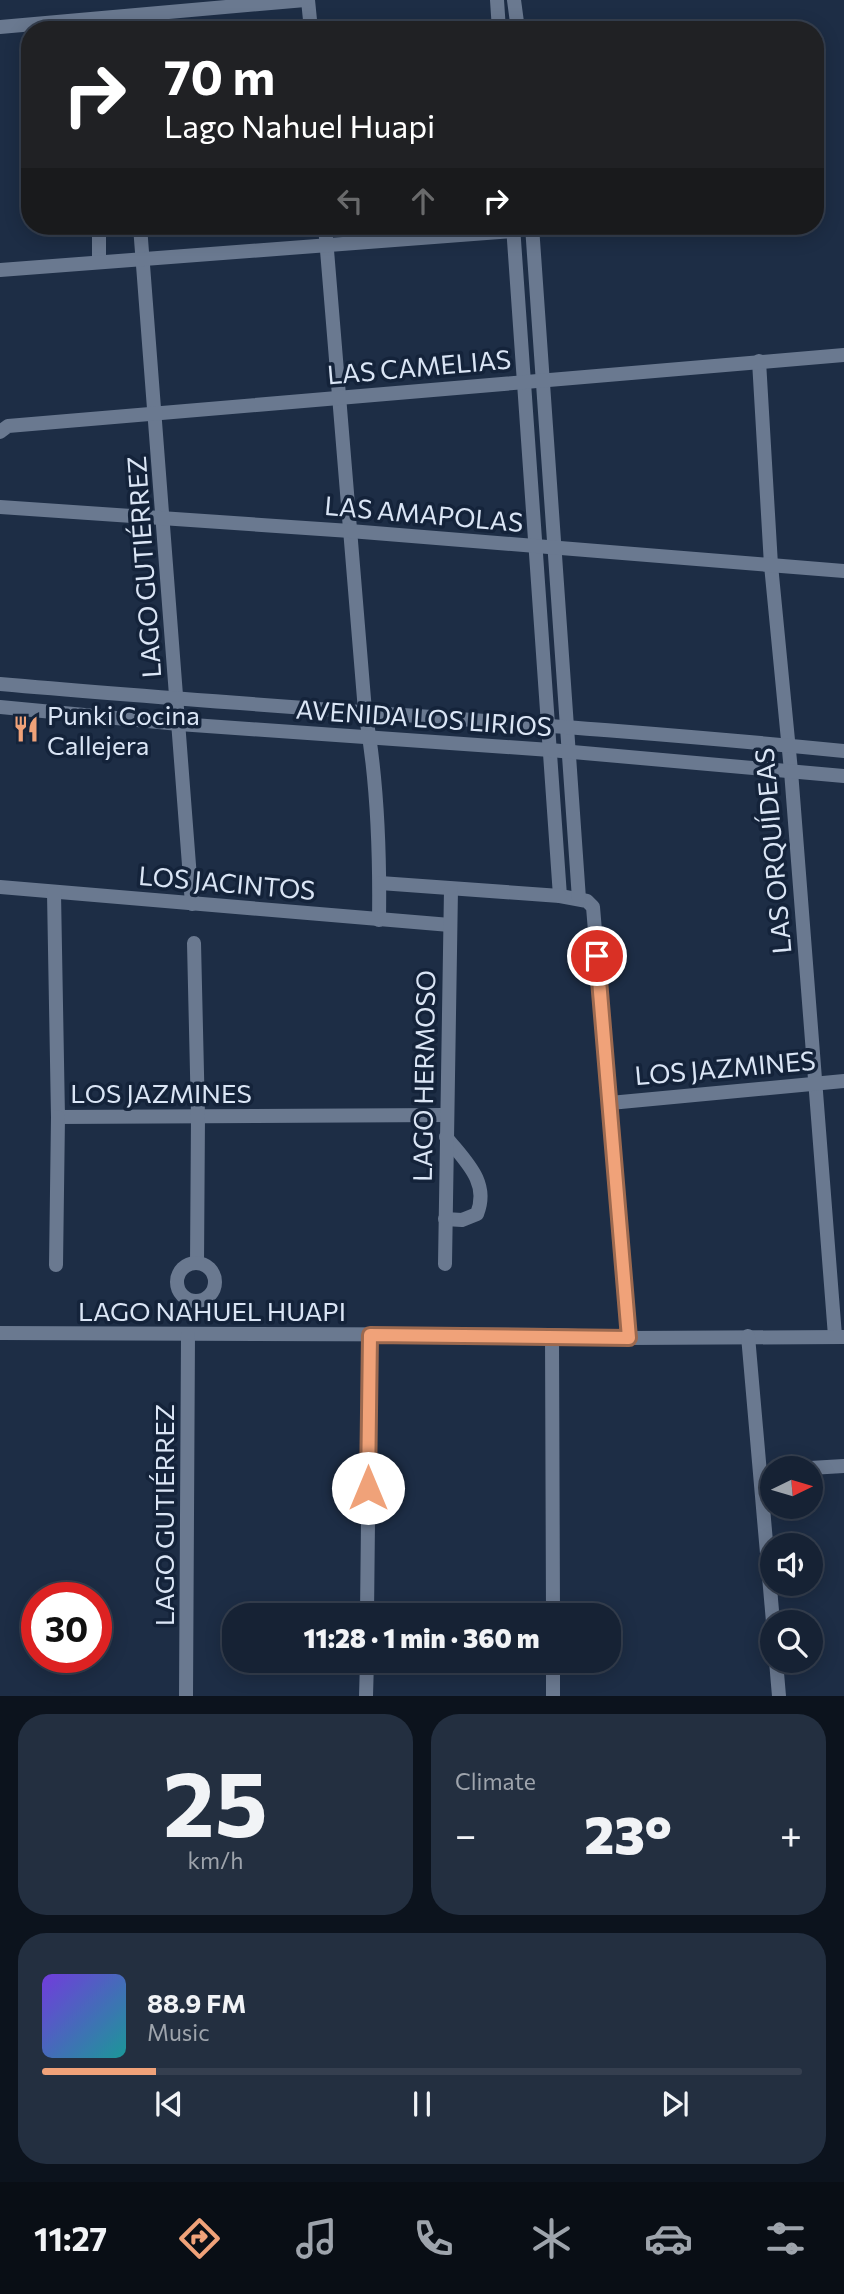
<!DOCTYPE html>
<meta charset="utf-8">
<style>
body{margin:0;font-family:Commissioner,sans-serif;background:#232f40;color:#f1f3f6;height:100vh;display:flex;flex-direction:column;font-size:26px;white-space:nowrap}
*{box-sizing:border-box;margin:0}
p{font-size:23px;color:#9ea4ac}
.icon{flex:none;width:38px;height:38px;fill:none;stroke:currentColor;stroke-width:2;stroke-linecap:round;stroke-linejoin:round}
.map{position:relative;height:1696px;overflow:hidden}
.panel{display:flex;flex-direction:column;gap:18px;padding:18px;background:#0c131d;flex:1}
.panel>*{flex:none}
.banner{position:absolute;left:21px;top:21px;width:803px;height:214px;border-radius:28px;box-shadow:0 4px 18px #0003,0 0 0 2px #353f4f;background:#202124;color:#fff;overflow:hidden}
.needle{width:46px;rotate:85deg}
.fabs{position:absolute;left:760px;top:1456px;display:grid;gap:14px}
.fabs a{display:grid;place-items:center;width:63px;height:63px;border-radius:50%;background:#162234;box-shadow:0 4px 18px #0003,0 0 0 2px #353f4f;font-size:35px}
.speed{position:absolute;left:21px;top:1582px;display:flex;gap:14px;font-size:35px;font-weight:700;text-align:center}
.speed>*{display:grid;place-content:center;width:91px;height:91px;border-radius:50%;background:#162234;box-shadow:0 4px 18px #0003,0 0 0 2px #353f4f;line-height:1}
.speed .limit{border:10px solid #d22;background:#fff;color:#111}
.pin{position:absolute;display:grid;place-items:center;width:60px;height:60px;color:#fff;margin:-30px;border:4px solid #fff;border-radius:50%;box-shadow:0 2px 7px #0007}
.me{position:absolute;width:77px;margin:-38px;rotate:0deg;stroke-linejoin:round;filter:drop-shadow(0 0 5px #0008)}
.turn{display:flex;align-items:center;gap:24px;height:147px;padding:0 28px;font-size:32px}
.turn .icon{width:91px;height:91px;stroke-width:2.5}
.turn b{display:block;font-size:49px;line-height:60px}
.lanes{display:flex;align-items:center;height:66px;padding:0 28px;background:#0003;justify-content:center;gap:35px;direction:ltr}
.lanes .off{opacity:.35}
.big{font-size:52px;font-weight:800;line-height:1.1}
.panel .widget{flex:1;display:flex;flex-direction:column;justify-content:center;gap:10px;min-width:0;padding:0 24px;border-radius:28px;background:#232f40}
.panel .dial{align-items:center;gap:0}
.dial b{font-size:91px;line-height:1}
.song{display:flex;align-items:center;gap:21px}
.cover{width:84px;height:84px;border-radius:10px;background:linear-gradient(135deg,hsl(260 70% 55%),hsl(180 70% 35%))}
.played{height:7px;border-radius:4px;background:linear-gradient(90deg,#f0a279 15%,#353f4f 15%)}
.keys{display:flex;justify-content:space-around;direction:ltr}
.heat{display:flex;justify-content:space-between;align-items:center;font-size:38px;direction:ltr}
.panel .tiles{flex:1;display:grid;gap:18px;grid-template-columns:1fr 1fr}
.widget:last-child{grid-column:span 2}
.trip{position:absolute;left:222px;top:1603px;width:399px;height:70px;border-radius:28px;background:#162234;box-shadow:0 4px 18px #0003,0 0 0 2px #353f4f;font-weight:800;line-height:70px;text-align:center}
.dock{display:flex;height:112px;justify-content:space-around;align-items:center;background:#090e15;color:#9ea4ac}
.dock .icon{width:49px;height:49px}
.dock .active{color:#f0a279}
.dock b{font-size:32px;color:#f1f3f6}
.map>svg:first-child{display:block}
.lines{fill:none;stroke-linecap:round;stroke-linejoin:round}
.minor{stroke:#6a7990;stroke-width:14}
.route-casing{stroke:#9c694f;stroke-width:18}
.route{stroke:#f0a279;stroke-width:12}
.labels{text-anchor:middle;dominant-baseline:central;stroke-width:7;stroke-linejoin:round;paint-order:stroke}
.street-label{font-size:26px;fill:#dae5f5;stroke:#14233a}
.poi-label{font-size:26px;fill:#dae5f5;stroke:#14233a;text-anchor:start}
</style>
<div class="map">
<svg width="844" height="1696" viewBox="0 0 844 1696">
<rect width="100%" height="100%" fill="#1d2d45"/>
<g class="lines">
<g class="minor">
<path d="M308,0l3,30"/>
<path d="M497,0l2,30"/>
<path d="M514,0l4,30"/>
<path d="M0,27l305,-27"/>
<path d="M99,226v36"/>
<path d="M140,226l52,678"/>
<path d="M325,226l40,485c12,66 15,142 14,209"/>
<path d="M513,226l47,670 27,5 6,6 36,431"/>
<path d="M532,226l47,673"/>
<path d="M0,270l513,-39"/>
<path d="M759,361l12,204 20,206 44,565"/>
<path d="M0,432l8,-6 836,-71"/>
<path d="M0,507l350,24 494,40"/>
<path d="M0,684c281,25 563,39 844,67"/>
<path d="M0,707l179,17 371,26 294,26"/>
<path d="M380,883l180,13"/>
<path d="M0,887l450,38"/>
<path d="M54,893l4,224 388,-2"/>
<path d="M194,943l4,173 -1,147"/>
<path d="M610,1103l234,-22"/>
<path d="M445,1219l17,1 15,-6c13,-32 -12,-53 -31,-77"/>
<circle cx="196" cy="1282" r="19"/>
<path d="M445,1264l6,-375"/>
<path d="M56,1265l2,-148"/>
<path d="M0,1333l552,2 77,3 214,-1"/>
<path d="M552,1335l1,280"/>
<path d="M748,1336l25,286"/>
<path d="M810,1468l34,-2"/>
<path d="M367,1615l3,-280"/>
<path d="M553,1661v35"/>
<path d="M776,1661l3,35"/>
<path d="M186,1696l2,-361"/>
<path d="M366,1696l1,-35"/>
</g>
</g>
<g class="lines">
<g class="route-casing">
<path id="route" d="M368,1488l2,-153 259,3 -32,-382"/>
</g>
<use href="#route" class="route"/>
</g>
<defs>
<g id="restaurant-bare" transform="scale(2.1)"><path d="M-5-6h1v4h1v-4h1v4h1v-4h1v5L-1.5 .5V6h-2V.5L-5-1ZM5-6V6H3V1.5H1.5Q1.5-4 5-6Z" fill="#f0a279" stroke="#14233a" stroke-width="2.5" paint-order="stroke"/></g>
</defs>
<g fill-rule="evenodd">
<use href="#restaurant-bare" x="26" y="729"/>
</g>
<g class="labels">
<g class="street-label">
<text transform="translate(419 366) rotate(-5)">LAS CAMELIAS</text>
<text transform="translate(424 513) rotate(5)">LAS AMAPOLAS</text>
<text transform="translate(143 567) rotate(-94)">LAGO GUTIÉRREZ</text>
<text transform="translate(424 717) rotate(4)">AVENIDA LOS LIRIOS</text>
<text transform="translate(772 851) rotate(-95)">LAS ORQUÍDEAS</text>
<text transform="translate(227 882) rotate(5)">LOS JACINTOS</text>
<text transform="translate(725 1067) rotate(-5)">LOS JAZMINES</text>
<text transform="translate(423 1076) rotate(-89)">LAGO HERMOSO</text>
<text x="161" y="1092">LOS JAZMINES</text>
<text x="212" y="1310">LAGO NAHUEL HUAPI</text>
<text transform="translate(163 1515) rotate(-90)">LAGO GUTIÉRREZ</text>
</g>
<g class="poi-label">
<text x="47" y="714">Punki Cocina<tspan x="47" dy="30">Callejera</tspan></text>
</g>
</g>
</svg>
<div class="fabs">
<a><svg class="needle" viewBox="-14 -14 28 28"><path d="M0-13l5 13h-10z" fill="#e53935"/><path d="M0 13l5-13h-10z" fill="#9ea4ac"/></svg></a>
<a><svg class="icon" aria-label="sound" viewBox="0 0 24 24"><path d="M4 9h4l5-4v14l-5-4H4zM17 9q2 3 0 6"/></svg></a>
<a><svg class="icon" aria-label="search" viewBox="0 0 24 24"><circle cx="10" cy="10" r="6"/><path d="M15 15l6 6"/></svg></a>
</div>
<div class="speed"><div class="limit">30</div></div>
<div class="pin" style="left:597px;top:956px;background:#d93025"><svg class="icon" aria-label="arrive" viewBox="0 0 24 24"><path d="M6 21V4h12l-3 4 3 4H6"/></svg></div>
<svg class="me" style="left:368px;top:1488px" viewBox="-20 -20 40 40"><circle r="19" fill="#fff"/><path d="M0-13L10 11 0 6-10 11z" fill="#f0a279"/></svg>
<div class="trip">11:28 · 1 min · 360 m</div>
<div class="banner">
<div class="turn"><svg class="icon" aria-label="right" viewBox="0 0 24 24"><path d="M7 20v-9h11M14 6l5 5-5 5"/></svg><div><b>70 m</b>Lago Nahuel Huapi</div></div>
<div class="lanes"><svg class="icon off" aria-label="left" viewBox="0 0 24 24"><path d="M17 20v-9H6M10 6l-5 5 5 5"/></svg><svg class="icon off" aria-label="ahead" viewBox="0 0 24 24"><path d="M12 20V5M6 11l6-6 6 6"/></svg><svg class="icon" aria-label="right" viewBox="0 0 24 24"><path d="M7 20v-9h11M14 6l5 5-5 5"/></svg></div>
</div>
</div>
<section class="panel">
<div class="tiles">
<div class="widget dial"><b>25</b><p>km/h</p></div>
<div class="widget"><p>Climate</p>
<div class="heat"><a>−</a><b class="big">23°</b><a>+</a></div>
</div>
<div class="widget">
<div class="song"><i class="cover"></i><div><b>88.9 FM</b><p>Music</p></div></div>
<div class="played"></div>
<div class="keys"><svg class="icon" aria-label="previous" viewBox="0 0 24 24"><path d="M18 5L8 12l10 7zM5 5v14"/></svg><svg class="icon" aria-label="pause" viewBox="0 0 24 24"><path d="M8 5v14M16 5v14"/></svg><svg class="icon" aria-label="next" viewBox="0 0 24 24"><path d="M6 5l10 7-10 7zM19 5v14"/></svg></div>
</div>
</div>
</section>
<nav class="dock">
<b>11:27</b>
<svg class="icon active" aria-label="directions" viewBox="0 0 24 24"><path d="M12 3l9 9-9 9-9-9zM9 14v-3h6M13 9l2 2-2 2"/></svg>
<svg class="icon" aria-label="music" viewBox="0 0 24 24"><path d="M9 18V5l10-2v13"/><circle cx="6" cy="18" r="3"/><circle cx="16" cy="16" r="3"/></svg>
<svg class="icon" aria-label="phone" viewBox="0 0 24 24"><path d="M5 4h4l2 5-3 2q2 4 5 5l2-3 5 2v4C11 20 4 13 5 4z"/></svg>
<svg class="icon" aria-label="climate" viewBox="0 0 24 24"><path d="M12 3v18M4 7l16 10M4 17L20 7"/></svg>
<svg class="icon" aria-label="car" viewBox="0 0 24 24"><path d="M5 17H2v-5l4-1 3-4h7l3 4 3 1v5h-3M9 17h6M6 11h13"/><circle cx="7" cy="17" r="2"/><circle cx="17" cy="17" r="2"/></svg>
<svg class="icon" aria-label="filters" viewBox="0 0 24 24"><path d="M4 7h16M4 17h16"/><circle cx="9" cy="7" r="2"/><circle cx="15" cy="17" r="2"/></svg>
</nav>
